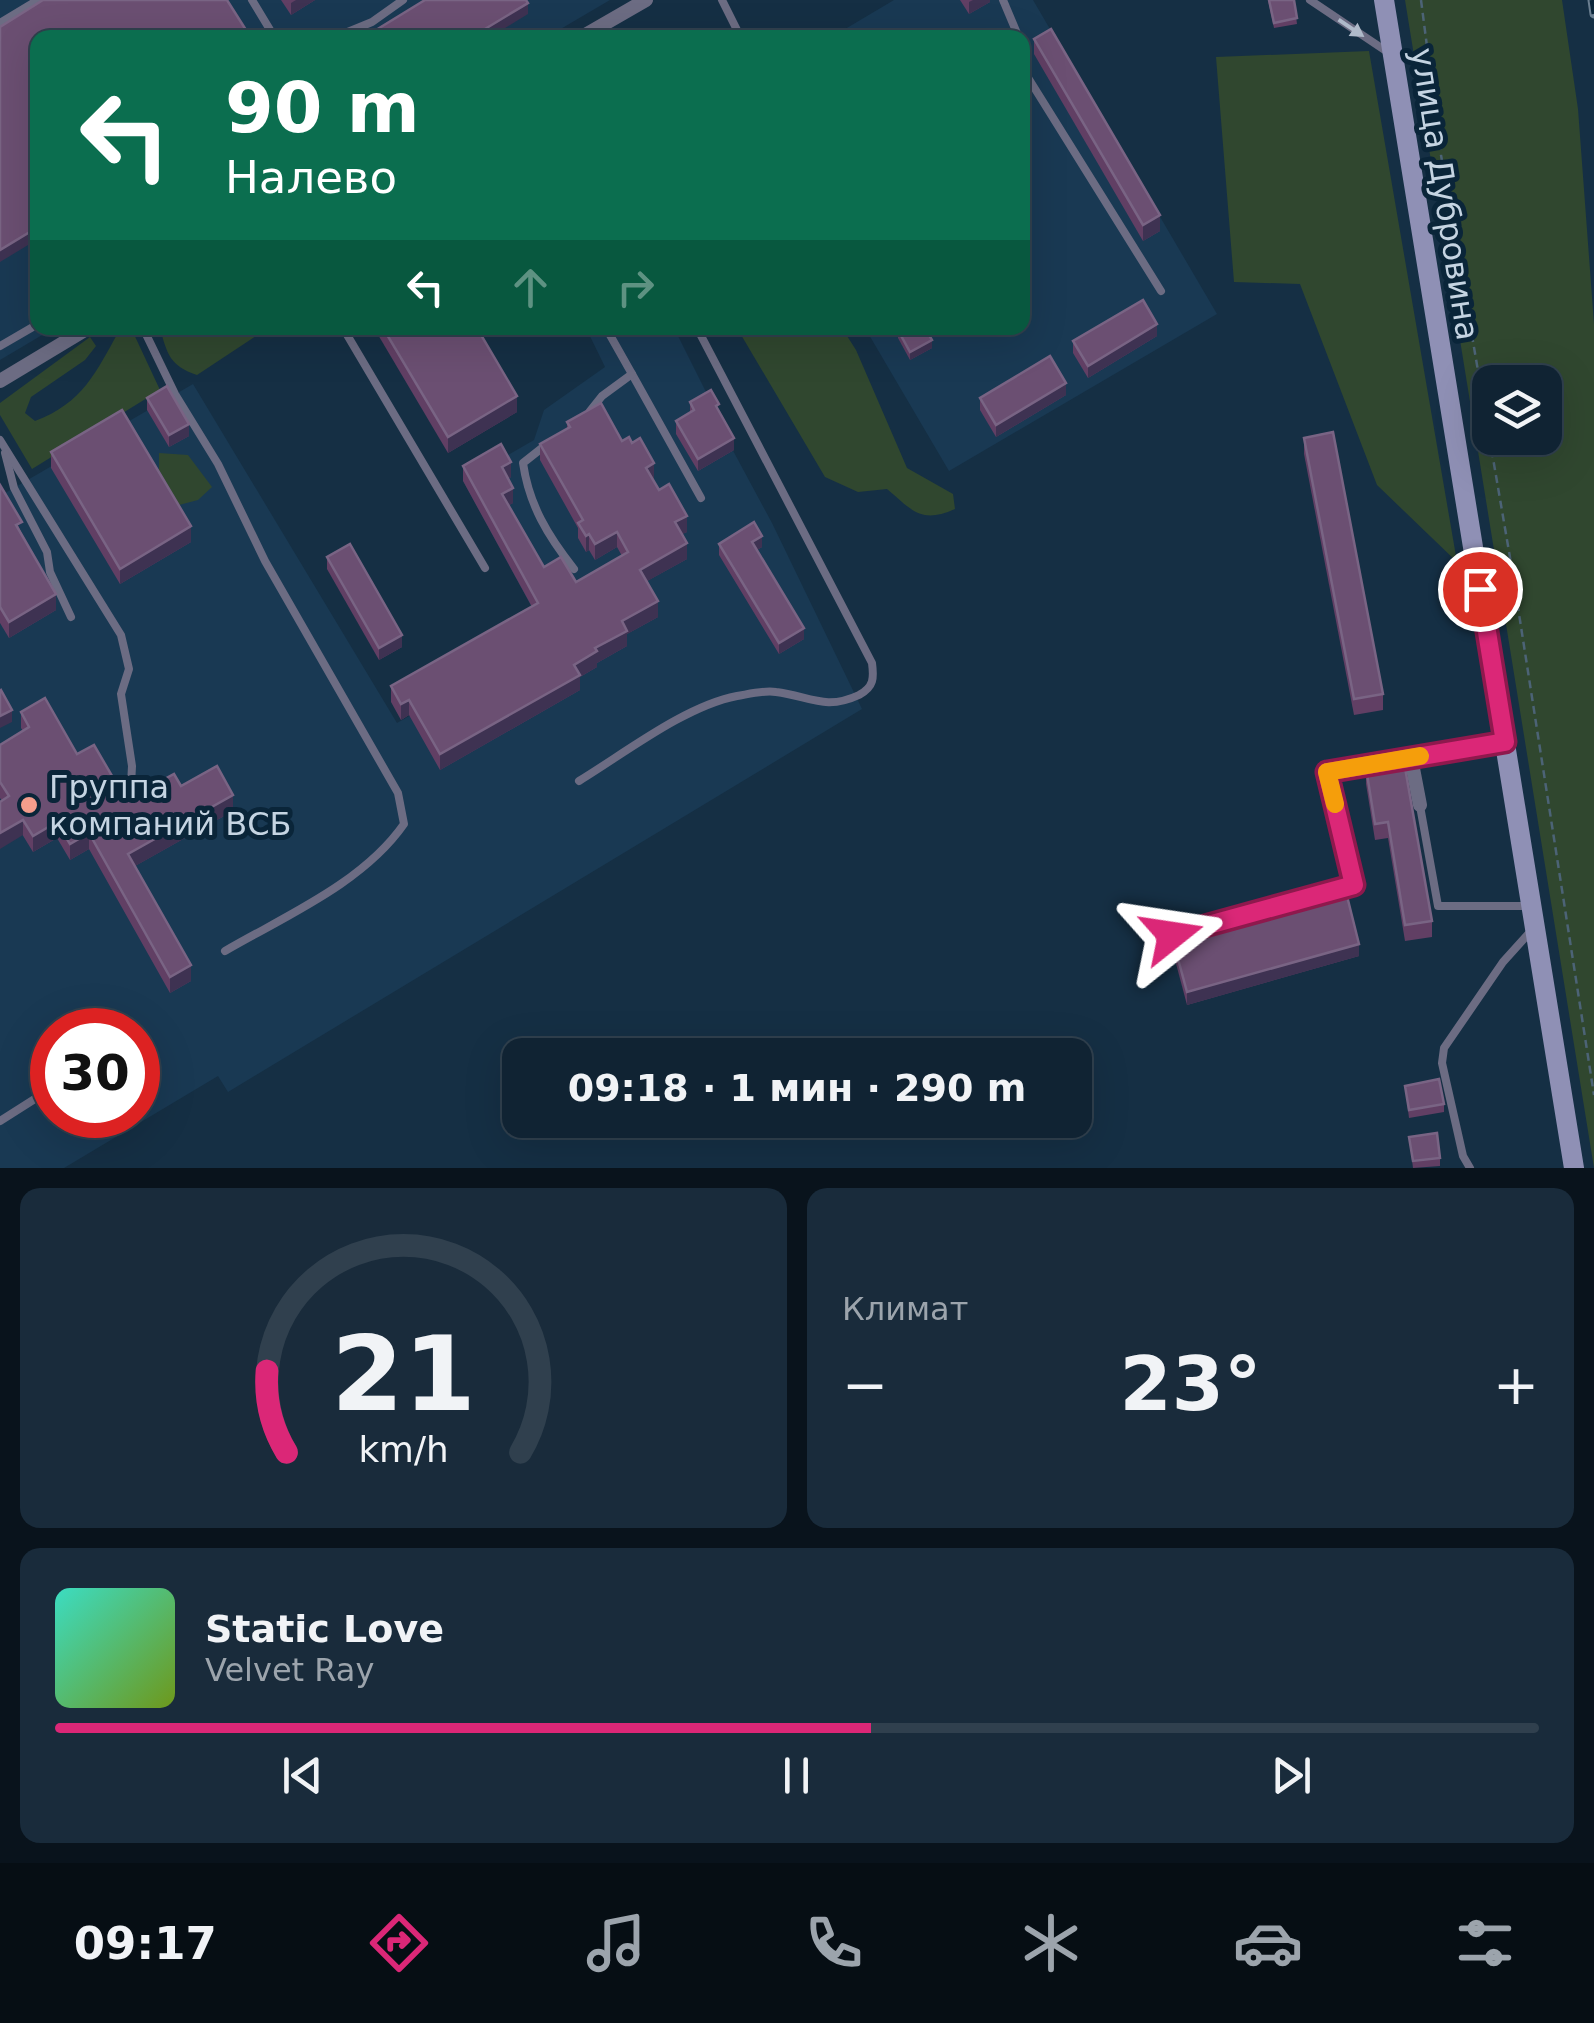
<!DOCTYPE html>
<html lang="ru">
<meta charset="utf-8">
<style>
body{margin:0;font-family:"DejaVu Sans",sans-serif;background:#192b3b;color:#f1f3f6;height:100vh;display:flex;flex-direction:column;font-size:38px;white-space:nowrap}
*{box-sizing:border-box;margin:0}
p{font-size:32px;color:#9ca4ac}
.icon{flex:none;width:55px;height:55px;fill:none;stroke:currentColor;stroke-width:2;stroke-linecap:round;stroke-linejoin:round}
.map{position:relative;height:1168px;overflow:hidden}
.details{display:flex;flex-direction:column;gap:20px;padding:20px;background:#09131c;flex:1}
.details>*{flex:none}
.hud{position:absolute;left:30px;top:30px;width:1000px;height:305px;border-radius:20px;box-shadow:0 10px 40px #0002,0 0 0 2px #30404e;background:#0b6e4f;color:#fff;overflow:hidden}
.fabs{position:absolute;left:1472px;top:365px;display:grid;gap:20px}
.fabs a{display:grid;place-items:center;width:90px;height:90px;border-radius:20px;background:#102333;box-shadow:0 10px 40px #0002,0 0 0 2px #30404e;font-size:50px}
.speed{position:absolute;left:30px;top:1008px;display:flex;gap:20px;font-size:50px;font-weight:700;text-align:center}
.speed>*{display:grid;place-content:center;width:130px;height:130px;border-radius:50%;background:#102333;box-shadow:0 10px 40px #0002,0 0 0 2px #30404e;line-height:1}
.speed .limit{border:15px solid #d22;background:#fff;color:#111}
.pin{position:absolute;display:grid;place-items:center;width:85px;height:85px;color:#fff;margin:-42px;border:5px solid #fff;border-radius:50%;box-shadow:0 2px 10px #0007}
.me{position:absolute;width:110px;margin:-55px;rotate:75deg;stroke-linejoin:round;filter:drop-shadow(0 0 8px #0008)}
.turn{display:flex;align-items:center;gap:35px;height:210px;padding:0 30px;font-size:45px}
.turn .icon{width:130px;height:130px;stroke-width:2.5}
.turn b{display:block;font-size:70px;line-height:85px}
.lanes{display:flex;align-items:center;height:95px;padding:0 30px;background:#0003;justify-content:center;gap:50px;direction:ltr}
.lanes .off{opacity:.35}
.big{font-size:75px;font-weight:700;line-height:1.1}
.details .card{flex:1;display:flex;flex-direction:column;justify-content:center;gap:15px;min-width:0;padding:0 35px;border-radius:20px;background:#192b3b}
.details .dial{align-items:center;gap:0}
.dial svg{height:260px;overflow:visible;fill:none;stroke:#30404e;stroke-width:7;stroke-linecap:round;text-anchor:middle}
.dial text{fill:#f1f3f6;stroke:none}
.song{display:flex;align-items:center;gap:30px}
.cover{width:120px;height:120px;border-radius:15px;background:linear-gradient(135deg,hsl(170 70% 55%),hsl(80 70% 35%))}
.played{height:10px;border-radius:5px;background:linear-gradient(90deg,#db2777 55%,#30404e 55%)}
.keys{display:flex;justify-content:space-around;direction:ltr}
.heat{display:flex;justify-content:space-between;align-items:center;font-size:55px;direction:ltr}
.details .tiles{flex:1;display:grid;gap:20px;grid-template-columns:1fr 1fr}
.card:last-child{grid-column:span 2}
.trip{position:absolute;left:502px;top:1038px;width:590px;height:100px;border-radius:20px;background:#102333;box-shadow:0 10px 40px #0002,0 0 0 2px #30404e;font-weight:700;line-height:100px;text-align:center}
.tabs{display:flex;height:160px;justify-content:space-around;align-items:center;background:#060e14;color:#9ca4ac}
.tabs .icon{width:70px;height:70px}
.tabs .on{color:#db2777}
.tabs b{font-size:45px;color:#f1f3f6}
.map>svg:first-child{display:block}
.built{fill:#193953;fill-rule:evenodd}
.green{fill:#30472f;fill-rule:evenodd}
.lines{fill:none;stroke-linecap:round;stroke-linejoin:round}
.path{stroke:#4c6376;stroke-width:2.5;stroke-dasharray:8 5;stroke-linecap:butt}
.lane{stroke:#6c6c83;stroke-width:8}
.street{stroke:#6c6c83;stroke-width:14}
.secondary{stroke:#8f90b5;stroke-width:20}
.rail-casing{stroke:#6a7e90;stroke-width:9}
.rail{stroke:#0a2539;stroke-width:5;stroke-dasharray:15;stroke-linecap:butt}
.wall{fill:#613f64}
.shaded-wall{fill:#3e3252}
.building{fill:#6b4f72;stroke:#796484;stroke-width:2.5}
.oneway{fill:#afbaca}
.route-casing{stroke:#8e194d;stroke-width:25}
.route{stroke:#db2777;stroke-width:18}
.slow{stroke:#f59e0b;stroke-width:18}
.poi-dot{fill:#f49d8c;stroke:#0a2539;stroke-width:4}
.labels{text-anchor:middle;dominant-baseline:central;stroke-width:10;stroke-linejoin:round;paint-order:stroke}
.street-label{font-size:32px;fill:#c5d4e2;stroke:#0a2539}
.poi-label{font-size:32px;fill:#c5d4e2;stroke:#0a2539;text-anchor:start}
</style>
<div class="map">
<svg width="1594" height="1168" viewBox="0 0 1594 1168">
<rect width="100%" height="100%" fill="#152f44"/>
<g class="built">
<path d="M0,0h610l-63,37 -509,1v290h16l-54,32z"/>
<path d="M894,0h139l184,314 -268,157 -84,-143h157v-290h-192z"/>
<path d="M586,328h88l37,74 5,17 56,104 90,186 -634,383 -10,-16 -154,92h-64v-672l193,-112 204,339 151,-86 -85,-156 71,-41 10,-30 61,-43zM52,1030h86v85h-86z"/>
</g>
<g class="green">
<path d="M1405,0h157l16,109 16,215v844zM1490,382h55v56h-55z"/>
<path d="M1369,51l88,511 -80,-77 -77,-201 -66,-2 -18,-225z"/>
<path d="M160,328h108l-71,47c-27,-9 -30,-21 -37,-47z"/>
<path d="M737,328h105l14,22 51,118 46,26 2,15c-34,15 -42,2 -68,-20l-29,3 -33,-15z"/>
<path d="M132,330l28,60 -128,79 -32,-54v-12l90,-66 6,9 -11,14 -54,37 -6,16 10,8c48,-18 61,-49 84,-90z"/>
<path d="M159,453l29,2 24,32 -14,13 -19,5 -20,-35z"/>
</g>
<g class="lines">
<path class="path" d="M1421,0l20,155 71,414 82,526"/>
<g class="lane">
<path d="M252,0l23,38"/>
<path d="M722,0l19,38"/>
<path d="M1003,0l16,38"/>
<path d="M1310,0l79,53"/>
<path d="M0,23l38,-23"/>
<path d="M333,38l39,-16 31,-22"/>
<path d="M1022,68l139,223"/>
<path d="M143,328l32,66 43,70 47,97 133,232 6,31c-41,59 -119,92 -179,127"/>
<path d="M343,328l142,240"/>
<path d="M0,346l38,-22"/>
<path d="M632,374l69,124"/>
<path d="M590,411l12,-15 30,-22 -26,-46"/>
<path d="M0,440l121,195 8,34 -8,25 11,72 -2,38"/>
<path d="M547,444l-24,19c6,42 25,73 51,106"/>
<path d="M5,453l9,35 33,64 3,20 21,45"/>
<path d="M579,781c46,-28 106,-75 158,-85 12,-2 27,-6 39,-4 33,4 49,19 83,3 15,-8 15,-17 13,-32l-175,-335"/>
<path d="M1420,806l18,100h90"/>
<path d="M0,1121l52,-33"/>
<path d="M1470,1168l-7,-12 -21,-93 2,-15 59,-86 28,-31"/>
</g>
<g class="street">
<path d="M580,38l66,-38"/>
<path d="M0,381l88,-53"/>
<path d="M1411,758l9,47"/>
<path d="M1172,935l182,-50 -27,-114 178,-29"/>
</g>
<path class="secondary" d="M1384,0l190,1168"/>
<g class="rail-casing">
<path id="rail" d="M1592,0l2,14"/>
</g>
<use href="#rail" class="rail"/>
</g>
<g class="wall">
<path d="M281,0h34l-24,15z"/>
<path d="M960,0h30v2l-21,12z"/>
<path d="M1268,0h26l3,24 -23,4z"/>
<path d="M1034,39l126,192 -17,10 -109,-187z"/>
<path d="M374,328h103l40,84 -69,41z"/>
<path d="M898,330l34,18 -22,12 -12,-22z"/>
<path d="M1157,336l-69,42 -15,-25v-12z"/>
<path d="M1066,395l-70,42 -16,-27v-12z"/>
<path d="M147,398l42,38 -20,11 -22,-37z"/>
<path d="M690,402l44,48 -36,21 -22,-37v-13l14,-8z"/>
<path d="M567,422l55,19 32,38 -1,1 34,52 -5,2 5,25 -40,22 11,36 -31,17v12l-30,17v4l-17,10v13l-140,80 -31,-55 -8,5 -10,-18v-16l141,-79 -69,-126v-15l48,11 -3,2 5,24 -4,2 35,62 32,15 46,-26 -5,-9 -22,13 -6,-10 -3,2 -8,-14v-10l-38,-68v-16l27,-15z"/>
<path d="M1304,438l79,256v16l-29,5 -50,-261z"/>
<path d="M51,452l140,90 -71,42 -69,-116z"/>
<path d="M0,485l56,125 -47,28 -9,-15z"/>
<path d="M719,544l43,3 -5,3 47,89 -25,15 -60,-99z"/>
<path d="M327,557l75,90 -23,13 -52,-91z"/>
<path d="M21,712l56,42 49,46 55,-14 52,25 -98,55 56,115 -21,12 -81,-144 -19,11 -13,-22 -24,14 -33,-54v-53l23,-14 -2,-3z"/>
<path d="M1366,768l66,153v16l-27,4 -17,-103 -13,2 -9,-56z"/>
<path d="M1174,944l185,12 -172,49 -13,-49z"/>
<path d="M1405,1086l39,18v8l-35,6z"/>
<path d="M1409,1137l31,21v8l-27,2z"/>
</g>
<g class="shaded-wall">
<path d="M296,0h19l-24,15v-12z"/>
<path d="M973,0h17v2l-21,12v-12z"/>
<path d="M528,3v11l-39,24h-19z"/>
<path d="M246,30v8h-12z"/>
<path d="M1160,215v16l-17,10v-16z"/>
<path d="M38,227v12l-38,23v-12z"/>
<path d="M1157,324v12l-69,42v-12z"/>
<path d="M932,340v8l-22,12v-8z"/>
<path d="M1066,383v12l-70,42v-12z"/>
<path d="M517,396v16l-69,41v-16z"/>
<path d="M189,424v12l-20,11v-12z"/>
<path d="M734,438v12l-36,21v-12z"/>
<path d="M511,462v15l-9,5v-15z"/>
<path d="M654,463v16l-8,4v-15z"/>
<path d="M513,488v15l-11,6v-15z"/>
<path d="M687,516v16l-12,6v-16z"/>
<path d="M191,526v16l-71,42v-15z"/>
<path d="M617,532v15l-22,13v-16z"/>
<path d="M589,534v16l-3,2v-16z"/>
<path d="M762,536v11l-10,6v-11z"/>
<path d="M687,543v16l-47,26v-15z"/>
<path d="M56,594v16l-47,28v-16z"/>
<path d="M658,601v16l-31,17v12l-30,17v4l-17,10v13l-140,80v-16l134,-89 21,-17 27,-27z"/>
<path d="M804,628v11l-25,15v-11z"/>
<path d="M402,635v12l-23,13v-12z"/>
<path d="M409,700v15l-8,5v-16z"/>
<path d="M12,710v12l-12,6v-12z"/>
<path d="M233,795v16l-105,59v-16z"/>
<path d="M23,820v15l-23,14v-16z"/>
<path d="M57,822v16l-24,14v-16z"/>
<path d="M89,833v16l-19,11v-16z"/>
<path d="M1359,944v12l-172,49v-13z"/>
<path d="M191,965v16l-21,12v-16z"/>
</g>
<g class="building">
<path d="M43,0h184l19,30 -12,8h-196v189l-38,23v-223z"/>
<path d="M425,0h101l2,3 -58,35h-107z"/>
<path d="M1269,0h25l3,18 -23,5z"/>
<path d="M1051,29l109,186 -17,10 -109,-186z"/>
<path d="M1143,300l14,24 -69,42 -15,-25z"/>
<path d="M383,328h94l40,68 -69,41z"/>
<path d="M902,328h23l7,12 -22,12 -12,-22z"/>
<path d="M1050,356l16,27 -70,42 -16,-27z"/>
<path d="M167,386l22,38 -20,11 -22,-37z"/>
<path d="M711,390l8,14 -3,2 18,32 -36,21 -22,-38 18,-11 -4,-8z"/>
<path d="M601,403l21,38 7,-4 3,6 8,-5 14,25 -8,5 13,22 10,-6 18,32 -12,6 12,21 -47,27 18,31 -36,20 5,10 -32,17 2,3 -23,14 6,10 -140,79 -31,-54 -8,4 -10,-18 147,-83 -75,-137 38,-22 10,18 -9,5 11,21 -11,6 42,73 17,-10 15,25 52,-30 -11,-20 -22,12 -6,-10 -3,2 -8,-13 5,-3 -43,-76 30,-17 -3,-5z"/>
<path d="M122,410l69,116 -71,43 -69,-117z"/>
<path d="M1333,432l50,262 -29,5 -50,-261z"/>
<path d="M0,485l22,37 -6,3 40,69 -47,28 -9,-15z"/>
<path d="M754,522l8,14 -10,6 52,86 -25,15 -60,-99z"/>
<path d="M350,544l52,91 -23,13 -52,-91z"/>
<path d="M1,690l11,20 -12,6v-25z"/>
<path d="M45,698l32,56 17,-9 32,55 48,-26 7,12 36,-20 16,29 -105,59 63,111 -21,12 -81,-144 -19,11 -13,-22 -24,14 -10,-16 -23,13v-31l9,-6 -9,-14v-37l29,-18 -8,-15z"/>
<path d="M1404,762l28,159 -27,4 -17,-103 -13,2 -9,-56z"/>
<path d="M1346,892l13,52 -172,48 -13,-48z"/>
<path d="M1439,1079l5,25 -35,6 -4,-24z"/>
<path d="M1437,1133l3,25 -27,3 -4,-24z"/>
</g>
<defs><path id="oneway-solid" d="M-6-.8H1V-3.2L6.5 0L1 3.2V.8H-6Z" transform="scale(2.5)"/></defs>
<use class="oneway" href="#oneway-solid" transform="translate(1351 28) rotate(34)"/>
<g class="lines">
<g class="route-casing">
<path id="route" d="M1172,935l182,-50 -27,-113 178,-30 -25,-153"/>
</g>
<use href="#route" class="route"/>
<path class="slow" d="M1335,804l-8,-32 93,-16"/>
</g>
<circle class="poi-dot" cx="29" cy="805" r="10"/>
<g class="labels">
<g class="street-label">
<text transform="translate(1445 194) rotate(81)">улица Дубровина</text>
</g>
<g class="poi-label">
<text x="49" y="787">Группа<tspan x="49" dy="37">компаний ВСБ</tspan></text>
</g>
</g>
</svg>
<div class="fabs">
<a><svg class="icon" aria-label="layers" viewBox="0 0 24 24"><path d="M12 4l9 5-9 5-9-5zM3 14l9 5 9-5"/></svg></a>
</div>
<div class="speed"><div class="limit">30</div></div>
<div class="pin" style="left:1480px;top:589px;background:#d93025"><svg class="icon" aria-label="arrive" viewBox="0 0 24 24"><path d="M6 21V4h12l-3 4 3 4H6"/></svg></div>
<svg class="me" style="left:1172px;top:935px" viewBox="-20 -20 40 40"><path d="M0-17L14 15 0 8-14 15z" fill="#db2777" stroke="#fff" stroke-width="4"/></svg>
<div class="trip">09:18 · 1 мин · 290 m</div>
<div class="hud">
<div class="turn"><svg class="icon" aria-label="left" viewBox="0 0 24 24"><path d="M17 20v-9H6M10 6l-5 5 5 5"/></svg><div><b>90 m</b>Налево</div></div>
<div class="lanes"><svg class="icon" aria-label="left" viewBox="0 0 24 24"><path d="M17 20v-9H6M10 6l-5 5 5 5"/></svg><svg class="icon off" aria-label="ahead" viewBox="0 0 24 24"><path d="M12 20V5M6 11l6-6 6 6"/></svg><svg class="icon off" aria-label="right" viewBox="0 0 24 24"><path d="M7 20v-9h11M14 6l5 5-5 5"/></svg></div>
</div>
</div>
<section class="details">
<div class="tiles">
<div class="card dial"><svg viewBox="0 0 100 80">
<path d="M14 69A42 42 0 1 1 86 69"/>
<path d="M14 69A42 42 0 0 1 8 44" stroke="#db2777"/>
<text x="50" y="56" font-size="32" font-weight="700">21</text>
<text x="50" y="72" font-size="11">km/h</text>
</svg></div>
<div class="card"><p>Климат</p>
<div class="heat"><a>−</a><b class="big">23°</b><a>+</a></div>
</div>
<div class="card">
<div class="song"><i class="cover"></i><div><b>Static Love</b><p>Velvet Ray</p></div></div>
<div class="played"></div>
<div class="keys"><svg class="icon" aria-label="previous" viewBox="0 0 24 24"><path d="M18 5L8 12l10 7zM5 5v14"/></svg><svg class="icon" aria-label="pause" viewBox="0 0 24 24"><path d="M8 5v14M16 5v14"/></svg><svg class="icon" aria-label="next" viewBox="0 0 24 24"><path d="M6 5l10 7-10 7zM19 5v14"/></svg></div>
</div>
</div>
</section>
<nav class="tabs">
<b>09:17</b>
<svg class="icon on" aria-label="directions" viewBox="0 0 24 24"><path d="M12 3l9 9-9 9-9-9zM9 14v-3h6M13 9l2 2-2 2"/></svg>
<svg class="icon" aria-label="music" viewBox="0 0 24 24"><path d="M9 18V5l10-2v13"/><circle cx="6" cy="18" r="3"/><circle cx="16" cy="16" r="3"/></svg>
<svg class="icon" aria-label="phone" viewBox="0 0 24 24"><path d="M5 4h4l2 5-3 2q2 4 5 5l2-3 5 2v4C11 20 4 13 5 4z"/></svg>
<svg class="icon" aria-label="climate" viewBox="0 0 24 24"><path d="M12 3v18M4 7l16 10M4 17L20 7"/></svg>
<svg class="icon" aria-label="car" viewBox="0 0 24 24"><path d="M5 17H2v-5l4-1 3-4h7l3 4 3 1v5h-3M9 17h6M6 11h13"/><circle cx="7" cy="17" r="2"/><circle cx="17" cy="17" r="2"/></svg>
<svg class="icon" aria-label="filters" viewBox="0 0 24 24"><path d="M4 7h16M4 17h16"/><circle cx="9" cy="7" r="2"/><circle cx="15" cy="17" r="2"/></svg>
</nav>
